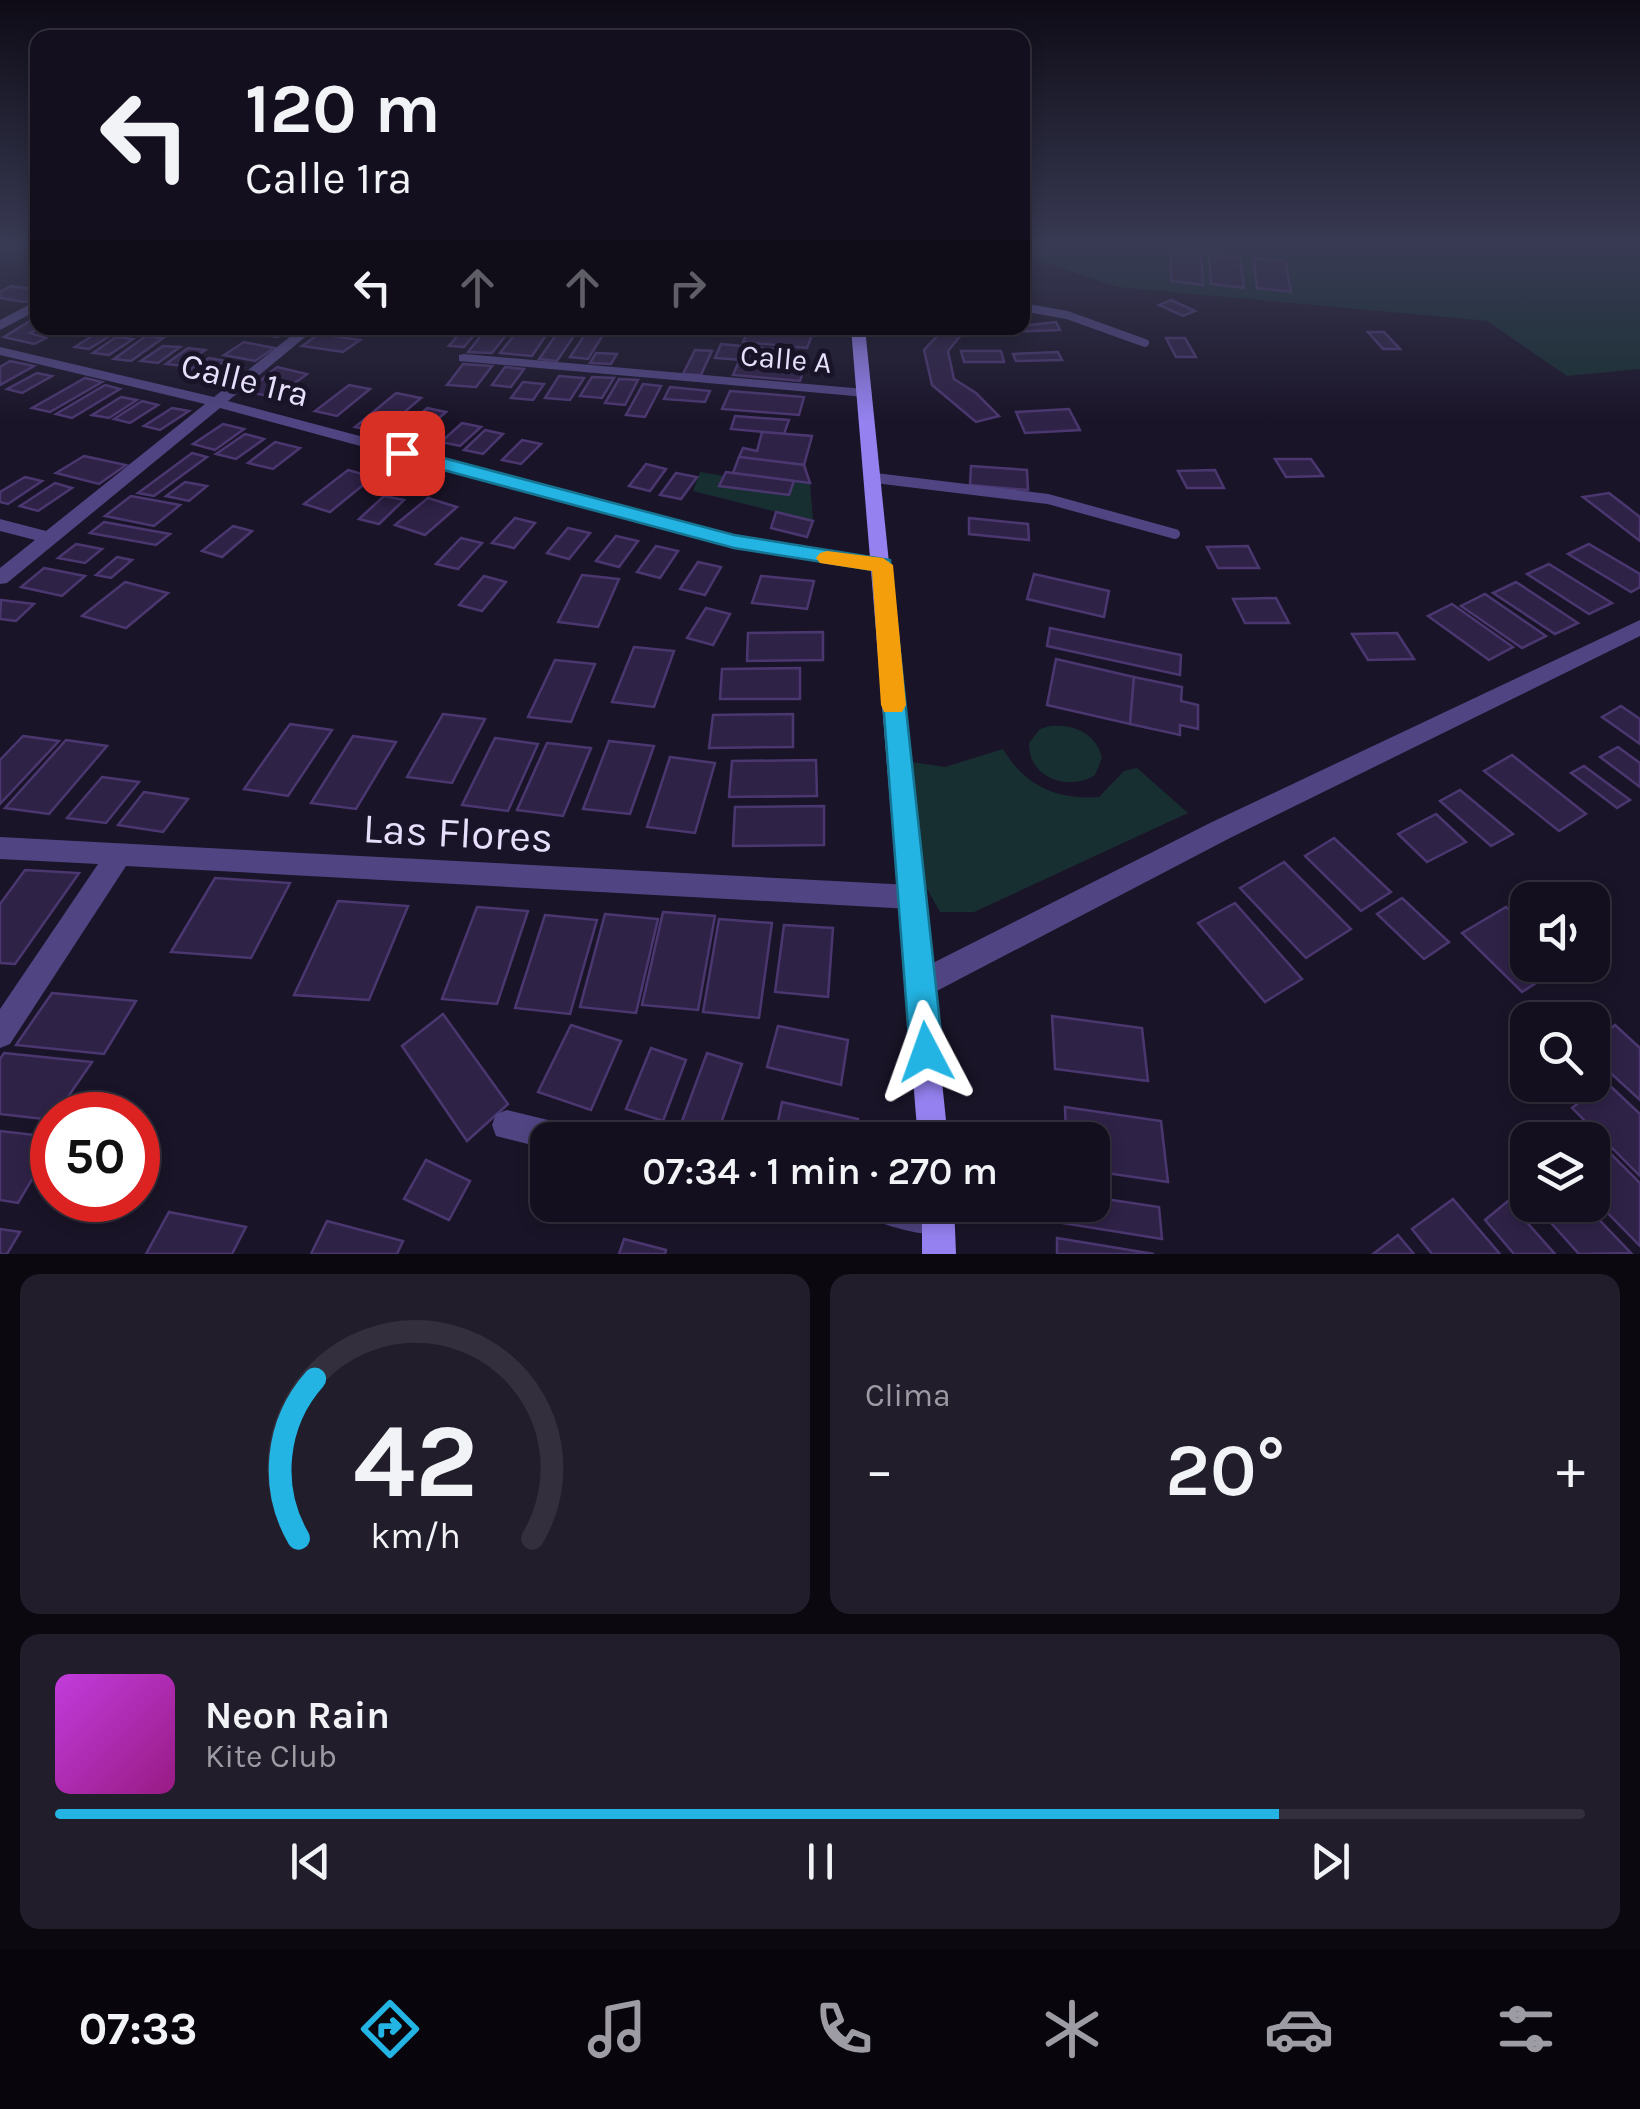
<!DOCTYPE html>
<html lang="es">
<meta charset="utf-8">
<style>
body{margin:0;font-family:Karla,sans-serif;background:#211d2b;color:#f1f3f6;height:100vh;display:flex;flex-direction:column;font-size:38px;white-space:nowrap}
*{box-sizing:border-box;margin:0}
p{font-size:32px;color:#9d9ca4}
.icon{flex:none;width:55px;height:55px;fill:none;stroke:currentColor;stroke-width:2;stroke-linecap:round;stroke-linejoin:round}
.map{position:relative;height:1254px;overflow:hidden}
.drawer{display:flex;flex-direction:column;gap:20px;padding:20px;background:#0b0810;flex:1}
.drawer>*{flex:none}
.top-card{position:absolute;left:30px;top:30px;width:1000px;height:305px;border-radius:20px;box-shadow:0 5px 15px #0003,0 0 0 2px #332f3c;background:#140f1e;color:#f1f3f6;overflow:hidden}
.fabs{position:absolute;left:1510px;top:882px;display:grid;gap:20px}
.fabs a{display:grid;place-items:center;width:100px;height:100px;border-radius:20px;background:#140f1e;box-shadow:0 5px 15px #0003,0 0 0 2px #332f3c;font-size:50px}
.speed{position:absolute;left:30px;top:1092px;display:flex;gap:20px;font-size:50px;font-weight:700;text-align:center}
.speed>*{display:grid;place-content:center;width:130px;height:130px;border-radius:50%;background:#140f1e;box-shadow:0 5px 15px #0003,0 0 0 2px #332f3c;line-height:1}
.speed .limit{border:15px solid #d22;background:#fff;color:#111}
.pin{position:absolute;display:grid;place-items:center;width:85px;height:85px;color:#fff;margin:-42px;border-radius:20px;box-shadow:0 5px 15px #0006}
.me{position:absolute;width:110px;margin:-55px;rotate:356deg;stroke-linejoin:round;filter:drop-shadow(0 0 8px #0008)}
.turn{display:flex;align-items:center;gap:35px;height:210px;padding:0 50px;font-size:45px}
.turn .icon{width:130px;height:130px;stroke-width:2.5}
.turn b{display:block;font-size:70px;line-height:85px}
.lanes{display:flex;align-items:center;height:95px;padding:0 50px;background:#0003;justify-content:center;gap:50px;direction:ltr}
.lanes .off{opacity:.35}
.big{font-size:75px;font-weight:600;line-height:1.1}
.drawer .card{flex:1;display:flex;flex-direction:column;justify-content:center;gap:15px;min-width:0;padding:0 35px;border-radius:20px;background:#211d2b}
.drawer .dial{align-items:center;gap:0}
.dial svg{height:260px;overflow:visible;fill:none;stroke:#332f3c;stroke-width:7;stroke-linecap:round;text-anchor:middle}
.dial text{fill:#f1f3f6;stroke:none}
.song{display:flex;align-items:center;gap:30px}
.cover{width:120px;height:120px;border-radius:15px;background:linear-gradient(135deg,hsl(290 70% 55%),hsl(310 70% 35%))}
.played{height:10px;border-radius:5px;background:linear-gradient(90deg,#23b4e4 80%,#332f3c 80%)}
.keys{display:flex;justify-content:space-around;direction:ltr}
.heat{display:flex;justify-content:space-between;align-items:center;font-size:55px;direction:ltr}
.drawer .tiles{flex:1;display:grid;gap:20px;grid-template-columns:1fr 1fr}
.card:last-child{grid-column:span 2}
.trip{position:absolute;left:530px;top:1122px;width:580px;height:100px;border-radius:20px;background:#140f1e;box-shadow:0 5px 15px #0003,0 0 0 2px #332f3c;font-weight:600;line-height:100px;text-align:center}
.menu{display:flex;height:160px;justify-content:space-around;align-items:center;background:#08060c;color:#9d9ca4}
.menu .icon{width:70px;height:70px}
.menu .active{color:#23b4e4}
.menu b{font-size:45px;color:#f1f3f6}
.map>svg:first-child{display:block}
.green{fill:#182f32}
.building{fill:#2f2247;stroke:#4b3770;stroke-width:2.5}
.lines{fill:none;stroke-linecap:round;stroke-linejoin:round}
.service-far1{stroke:#504582;stroke-width:8}
.service{stroke:#504582;stroke-width:10}
.minor{fill:#504582;fill-rule:evenodd}
.secondary{fill:#9582f0;fill-rule:evenodd}
.route{fill:#23b4e4;stroke:#177594;stroke-width:2.5}
.slow{fill:#f59e0b}
.labels{text-anchor:middle;dominant-baseline:central;stroke-width:10;stroke-linejoin:round;paint-order:stroke}
.far-street-label{font-size:30px;fill:#e7dffb;stroke:#1a1428}
.street-label{font-size:35px;fill:#e7dffb;stroke:#1a1428}
.near-street-label{font-size:42px;fill:#e7dffb;stroke:#1a1428}
</style>
<div class="map">
<svg width="1640" height="1254" viewBox="0 0 1640 1254">
<rect width="100%" height="100%" fill="#1a1428"/>
<g class="green">
<path d="M1023,246h617v123l-73,7 -80,-55 -370,-34 -94,-32z"/>
<path d="M700,472l24,4 -4,10 68,9 6,-14 16,2 3,38 -120,-30z"/>
<path d="M1050,726c24,-2 46,7 52,32l-7,17c-26,17 -67,3 -66,-32l11,-14z"/>
<path d="M1003,749c22,37 53,51 96,48l25,-26 13,-3 51,45 -214,99h-34l-15,-27 -13,-123 33,5z"/>
</g>
<g class="building">
<path d="M1171,252l30,3 2,30 -32,-4z"/>
<path d="M1209,255l31,3 4,30 -33,-4z"/>
<path d="M1253,258l32,3 6,31 -34,-4z"/>
<path d="M11,286l27,4v6l-13,6 -25,-4v-6z"/>
<path d="M1171,300l24,11 -12,5 -24,-11z"/>
<path d="M38,316l1,12 -9,5 16,5 -12,6 -30,-7z"/>
<path d="M1056,322l4,8 -56,2 -2,-4z"/>
<path d="M243,328h47l-12,9 -41,-5z"/>
<path d="M332,328h35l-12,8 -29,-4z"/>
<path d="M464,328h16l-16,19 -15,-1z"/>
<path d="M487,328l23,2 -18,23 -24,-1z"/>
<path d="M520,328h31l-19,28 -32,-3z"/>
<path d="M945,328h22l-19,23 6,28 22,14 23,23 -23,6 -44,-37 -8,-35z"/>
<path d="M101,330l15,2 -27,17 -14,-2z"/>
<path d="M748,330l64,5 -5,13 -64,-6z"/>
<path d="M1368,332h16l16,17h-17z"/>
<path d="M586,333l17,2 -15,24 -18,-2z"/>
<path d="M319,334l41,6 -17,12 -41,-6z"/>
<path d="M556,335l18,1 -17,25 -18,-2z"/>
<path d="M146,336l17,2 -32,23 -17,-2z"/>
<path d="M116,337l17,2 -24,16 -16,-2z"/>
<path d="M1166,338h19l11,19h-20z"/>
<path d="M244,342l30,6 -19,13 -31,-6z"/>
<path d="M721,344l65,6 -5,13 -66,-5z"/>
<path d="M163,346l17,1 -22,16 -17,-2z"/>
<path d="M188,348l17,2 -22,16 -17,-2z"/>
<path d="M695,350l17,1 -11,24 -18,-1z"/>
<path d="M961,351h40l3,11h-40z"/>
<path d="M1058,352l4,8 -46,1 -3,-7z"/>
<path d="M596,353l21,1 -6,10 -21,-1z"/>
<path d="M209,358l16,3 -25,16 -16,-4z"/>
<path d="M10,361l24,5 -34,19v-18z"/>
<path d="M739,361l66,5 -5,15 -67,-6z"/>
<path d="M228,364l15,4 -25,16 -16,-3z"/>
<path d="M463,364l29,2 -16,21 -29,-2z"/>
<path d="M277,367l30,7 -31,23 -30,-5z"/>
<path d="M505,367l19,2 -13,18 -19,-2z"/>
<path d="M37,373l15,3 -30,17 -15,-4z"/>
<path d="M559,376l25,2 -14,22 -25,-2z"/>
<path d="M592,377l22,1 -12,20 -22,-2z"/>
<path d="M85,378l17,4 -52,30 -18,-4z"/>
<path d="M619,379l19,1 -13,25 -20,-2z"/>
<path d="M523,382l21,2 -11,16 -22,-2z"/>
<path d="M643,384l18,2 -16,31 -19,-2z"/>
<path d="M105,385l15,4 -48,29 -16,-4z"/>
<path d="M349,385l21,4 -33,27 -22,-5z"/>
<path d="M670,387l40,4 -5,11 -41,-3z"/>
<path d="M730,391l74,6 -5,18 -77,-6z"/>
<path d="M396,393l25,5 -40,34 -26,-5z"/>
<path d="M121,397l16,3 -28,18 -17,-3z"/>
<path d="M142,401l16,4 -28,18 -16,-4z"/>
<path d="M172,408l17,3 -29,19 -16,-4z"/>
<path d="M427,408l19,4 -30,26 -19,-4z"/>
<path d="M1069,409l11,21 -55,3 -9,-21z"/>
<path d="M735,416l54,4 -5,14 -53,-5z"/>
<path d="M462,423l19,4 -21,19 -19,-4z"/>
<path d="M223,424l21,5 -29,21 -22,-6z"/>
<path d="M485,430l18,4 -20,20 -19,-4z"/>
<path d="M762,432l50,4 -8,29 -65,-8 4,-9 14,3z"/>
<path d="M245,434l19,5 -28,20 -20,-5z"/>
<path d="M522,440l19,4 -20,20 -19,-4z"/>
<path d="M275,442l25,6 -27,21 -25,-6z"/>
<path d="M192,453l15,4 -53,39 -16,-3z"/>
<path d="M84,456l42,9 -27,19 -43,-11z"/>
<path d="M739,457l65,8 6,18 -77,-10z"/>
<path d="M1275,459h36l12,17 -37,1z"/>
<path d="M646,464l20,5 -16,22 -21,-5z"/>
<path d="M971,466l56,4 1,20 -58,-5z"/>
<path d="M348,470l25,7 -43,35 -26,-8z"/>
<path d="M1215,470l9,18h-37l-9,-17z"/>
<path d="M726,472l7,1 61,8 -5,14 -70,-9z"/>
<path d="M676,473l21,4 -16,22 -21,-4z"/>
<path d="M25,477l17,4 -34,23 -8,-2v-10z"/>
<path d="M185,482l22,4 -18,15 -23,-5z"/>
<path d="M55,483l17,5 -34,23 -18,-5z"/>
<path d="M1609,493l31,24v24l-57,-44z"/>
<path d="M131,496l49,9 -26,21 -49,-10z"/>
<path d="M384,496l20,4 -25,24 -20,-5z"/>
<path d="M428,498l29,9 -32,28 -30,-10z"/>
<path d="M776,512l37,9 -6,16 -36,-9z"/>
<path d="M515,518l20,5 -21,25 -22,-5z"/>
<path d="M969,518l59,6 1,16 -60,-6z"/>
<path d="M104,522l66,12 -14,11 -66,-12z"/>
<path d="M233,526l19,5 -30,26 -20,-6z"/>
<path d="M568,528l22,5 -21,26 -22,-6z"/>
<path d="M616,536l22,5 -19,26 -23,-6z"/>
<path d="M461,538l21,5 -24,26 -22,-5z"/>
<path d="M76,544l26,5 -17,14 -27,-5z"/>
<path d="M1589,544l51,30v13l-9,5 -63,-38z"/>
<path d="M656,546l22,5 -18,27 -23,-6z"/>
<path d="M1248,546l11,22h-41l-11,-21z"/>
<path d="M117,557l15,3 -21,18 -15,-3z"/>
<path d="M698,562l23,5 -16,28 -25,-6z"/>
<path d="M1549,564l63,39 -23,11 -62,-40z"/>
<path d="M44,568l41,8 -23,20 -41,-9z"/>
<path d="M1034,574l75,17 -5,26 -77,-18z"/>
<path d="M582,575l37,4 -21,48 -40,-5z"/>
<path d="M484,576l22,6 -24,29 -23,-6z"/>
<path d="M761,576l53,5 -7,28 -55,-6z"/>
<path d="M125,582l43,11 -42,35 -44,-12z"/>
<path d="M1516,582l62,41 -23,11 -62,-41z"/>
<path d="M1485,594l61,42 -24,12 -61,-42z"/>
<path d="M1276,598l13,25h-44l-12,-24z"/>
<path d="M1,600l33,4 -18,17 -16,-2z"/>
<path d="M1452,604l61,43 -24,13 -61,-44z"/>
<path d="M706,608l24,6 -17,31 -26,-7z"/>
<path d="M1050,628l131,27 -1,20 -133,-29z"/>
<path d="M823,632v28l-76,1 1,-28z"/>
<path d="M1397,633l17,26 -46,1 -16,-26z"/>
<path d="M634,647l40,4 -20,56 -42,-5z"/>
<path d="M1056,659l78,18 -4,47 -83,-19z"/>
<path d="M555,660l40,4 -24,58 -43,-5z"/>
<path d="M800,668v31h-80l2,-30z"/>
<path d="M1134,677l48,10 -1,14 17,4v24l-18,-4v10l-50,-11z"/>
<path d="M1621,706l19,13v25l-38,-27z"/>
<path d="M443,714l42,5 -33,64 -45,-6z"/>
<path d="M793,714v33l-84,1 4,-33z"/>
<path d="M290,724l42,6 -44,66 -44,-7z"/>
<path d="M23,736l36,5 -59,63v-44z"/>
<path d="M353,736l43,6 -40,67 -45,-6z"/>
<path d="M495,738l43,6 -30,67 -46,-6z"/>
<path d="M66,740l41,6 -58,68 -44,-6z"/>
<path d="M609,741l45,5 -24,68 -47,-5z"/>
<path d="M547,743l44,5 -28,68 -46,-6z"/>
<path d="M1618,747l22,16v24l-40,-30z"/>
<path d="M1512,755l74,59 -27,17 -75,-60z"/>
<path d="M670,757l45,6 -20,70 -48,-6z"/>
<path d="M816,760l1,36 -88,1 3,-36z"/>
<path d="M1584,766l46,34 -13,8 -46,-35z"/>
<path d="M102,777l37,5 -33,41 -39,-5z"/>
<path d="M1460,790l53,44 -22,12 -51,-45z"/>
<path d="M144,792l44,7 -25,33 -45,-7z"/>
<path d="M824,806v39l-91,1 2,-39z"/>
<path d="M1436,814l30,28 -39,20 -29,-28z"/>
<path d="M1334,838l57,54 -30,19 -56,-55z"/>
<path d="M1284,862l67,67 -45,29 -66,-70z"/>
<path d="M25,870l54,3 -64,91 -15,-1v-59z"/>
<path d="M215,878l75,5 -39,75 -80,-6z"/>
<path d="M1402,898l47,44 -25,17 -47,-45z"/>
<path d="M338,901l70,5 -39,94 -75,-5z"/>
<path d="M1235,903l67,76 -37,23 -67,-79z"/>
<path d="M477,907l51,4 -31,93 -55,-5z"/>
<path d="M1506,907l22,20v38h36l-42,27 -60,-59z"/>
<path d="M663,912l52,4 -17,94 -56,-5z"/>
<path d="M605,914l53,5 -22,94 -56,-6z"/>
<path d="M545,915l52,5 -27,94 -55,-6z"/>
<path d="M719,919l53,4 -13,95 -56,-6z"/>
<path d="M784,925l49,3 -5,69 -53,-5z"/>
<path d="M52,993l84,8 -32,53 -88,-9z"/>
<path d="M443,1014l65,90 -41,37 -65,-95z"/>
<path d="M1052,1016l90,12 6,53 -93,-12z"/>
<path d="M571,1025l50,16 -30,69 -53,-18z"/>
<path d="M1615,1025l25,23v52l-48,-44v-13z"/>
<path d="M778,1026l70,14 -7,45 -74,-18z"/>
<path d="M651,1048l35,12 -23,61 -37,-12z"/>
<path d="M4,1053l88,9 -40,58 -52,-6v-55z"/>
<path d="M707,1053l35,11 -27,76 -36,-11z"/>
<path d="M1606,1082l34,32v62l-68,-68z"/>
<path d="M782,1102l76,17 -3,21h-81z"/>
<path d="M1065,1107l96,14 7,61 -76,-11v-31h-26z"/>
<path d="M0,1131l52,6v9l-34,57 -18,-3z"/>
<path d="M1589,1132l51,51v63l-48,-49v-57h-13z"/>
<path d="M426,1160l44,21 -21,39 -45,-21z"/>
<path d="M1092,1197l67,10 3,32 -106,-17 -1,-17h37z"/>
<path d="M1453,1199l47,55h-68l-20,-25z"/>
<path d="M1508,1201l47,53h-41l-29,-34z"/>
<path d="M1535,1205h50l46,48 -52,1z"/>
<path d="M169,1212l77,15 -14,27h-86z"/>
<path d="M327,1221l76,20 -6,13h-86z"/>
<path d="M0,1229l20,3 -13,22h-7z"/>
<path d="M1398,1235l16,19h-41z"/>
<path d="M1057,1238l97,16h-97z"/>
<path d="M624,1239l42,11 -1,4h-46z"/>
</g>
<g class="lines">
<path class="service-far1" d="M1022,307l45,8 78,28"/>
<path class="service" d="M875,478l173,21 127,35"/>
<g class="minor">
<path d="M38,300v10l-38,20v-10z"/>
<path d="M301,328h15l-88,73 506,134 149,24 9,6 -9,6 -149,-24 -514,-139 -213,175 -7,1v-16l35,-28 -35,-9v-12l46,12 159,-127 -205,-49v-8l214,50z"/>
<path d="M464,354l401,35 7,4 -7,4 -406,-36v-6z"/>
<path d="M1640,620v16l-410,202 -299,156 -10,4 -10,-4 -4,-10 4,-10 301,-152z"/>
<path d="M0,837l911,48 9,4 4,8 -4,8 -9,4 -785,-43 -116,178 -10,4v-39l98,-145 -98,-5z"/>
<path d="M507,1110l78,19 4,11h-41v9l-52,-13 -4,-11 4,-11z"/>
<path d="M859,1205h86l6,2 4,12 -4,12c-23,9 -65,-5 -87,-15z"/>
</g>
<g class="secondary">
<path d="M851,328h14l83,812h-30z"/>
<path d="M922,1205h32l2,49h-34z"/>
</g>
</g>
<linearGradient id="sky" x2="0" y2="1"><stop stop-color="#0e0b16"/><stop offset="0.58" stop-color="#383a53"/><stop offset="1" stop-color="#383a53" stop-opacity="0"/></linearGradient>
<rect width="1640" height="421" fill="url(#sky)"/>
<path class="route" d="M402,447l332,88 156,25 53,492 -5,11 -12,5 -11,-5 -5,-11 -37,-482 -139,-22 -339,-91v-8z"/>
<path class="slow" d="M827,551l56,7 10,7 13,140 -4,7h-18l-3,-7 -9,-134 -52,-8 -4,-5 4,-5z"/>
<g class="labels">
<g class="far-street-label">
<text transform="translate(786 359) rotate(5)">Calle A</text>
</g>
<g class="street-label">
<text transform="translate(245 380) rotate(14)">Calle 1ra</text>
</g>
<g class="near-street-label">
<text transform="translate(458 833) rotate(3)">Las Flores</text>
</g>
</g>
</svg>
<div class="fabs">
<a><svg class="icon" aria-label="sound" viewBox="0 0 24 24"><path d="M4 9h4l5-4v14l-5-4H4zM17 9q2 3 0 6"/></svg></a>
<a><svg class="icon" aria-label="search" viewBox="0 0 24 24"><circle cx="10" cy="10" r="6"/><path d="M15 15l6 6"/></svg></a>
<a><svg class="icon" aria-label="layers" viewBox="0 0 24 24"><path d="M12 4l9 5-9 5-9-5zM3 14l9 5 9-5"/></svg></a>
</div>
<div class="speed"><div class="limit">50</div></div>
<div class="pin" style="left:402px;top:453px;background:#d93025"><svg class="icon" aria-label="arrive" viewBox="0 0 24 24"><path d="M6 21V4h12l-3 4 3 4H6"/></svg></div>
<svg class="me" style="left:926px;top:1052px" viewBox="-20 -20 40 40"><path d="M0-17L14 15 0 8-14 15z" fill="#23b4e4" stroke="#fff" stroke-width="4"/></svg>
<div class="trip">07:34 · 1 min · 270 m</div>
<div class="top-card">
<div class="turn"><svg class="icon" aria-label="left" viewBox="0 0 24 24"><path d="M17 20v-9H6M10 6l-5 5 5 5"/></svg><div><b>120 m</b>Calle 1ra</div></div>
<div class="lanes"><svg class="icon" aria-label="left" viewBox="0 0 24 24"><path d="M17 20v-9H6M10 6l-5 5 5 5"/></svg><svg class="icon off" aria-label="ahead" viewBox="0 0 24 24"><path d="M12 20V5M6 11l6-6 6 6"/></svg><svg class="icon off" aria-label="ahead" viewBox="0 0 24 24"><path d="M12 20V5M6 11l6-6 6 6"/></svg><svg class="icon off" aria-label="right" viewBox="0 0 24 24"><path d="M7 20v-9h11M14 6l5 5-5 5"/></svg></div>
</div>
</div>
<section class="drawer">
<div class="tiles">
<div class="card dial"><svg viewBox="0 0 100 80">
<path d="M14 69A42 42 0 1 1 86 69"/>
<path d="M14 69A42 42 0 0 1 19 20" stroke="#23b4e4"/>
<text x="50" y="56" font-size="32" font-weight="700">42</text>
<text x="50" y="72" font-size="11">km/h</text>
</svg></div>
<div class="card"><p>Clima</p>
<div class="heat"><a>−</a><b class="big">20°</b><a>+</a></div>
</div>
<div class="card">
<div class="song"><i class="cover"></i><div><b>Neon Rain</b><p>Kite Club</p></div></div>
<div class="played"></div>
<div class="keys"><svg class="icon" aria-label="previous" viewBox="0 0 24 24"><path d="M18 5L8 12l10 7zM5 5v14"/></svg><svg class="icon" aria-label="pause" viewBox="0 0 24 24"><path d="M8 5v14M16 5v14"/></svg><svg class="icon" aria-label="next" viewBox="0 0 24 24"><path d="M6 5l10 7-10 7zM19 5v14"/></svg></div>
</div>
</div>
</section>
<nav class="menu">
<b>07:33</b>
<svg class="icon active" aria-label="directions" viewBox="0 0 24 24"><path d="M12 3l9 9-9 9-9-9zM9 14v-3h6M13 9l2 2-2 2"/></svg>
<svg class="icon" aria-label="music" viewBox="0 0 24 24"><path d="M9 18V5l10-2v13"/><circle cx="6" cy="18" r="3"/><circle cx="16" cy="16" r="3"/></svg>
<svg class="icon" aria-label="phone" viewBox="0 0 24 24"><path d="M5 4h4l2 5-3 2q2 4 5 5l2-3 5 2v4C11 20 4 13 5 4z"/></svg>
<svg class="icon" aria-label="climate" viewBox="0 0 24 24"><path d="M12 3v18M4 7l16 10M4 17L20 7"/></svg>
<svg class="icon" aria-label="car" viewBox="0 0 24 24"><path d="M5 17H2v-5l4-1 3-4h7l3 4 3 1v5h-3M9 17h6M6 11h13"/><circle cx="7" cy="17" r="2"/><circle cx="17" cy="17" r="2"/></svg>
<svg class="icon" aria-label="filters" viewBox="0 0 24 24"><path d="M4 7h16M4 17h16"/><circle cx="9" cy="7" r="2"/><circle cx="15" cy="17" r="2"/></svg>
</nav>
